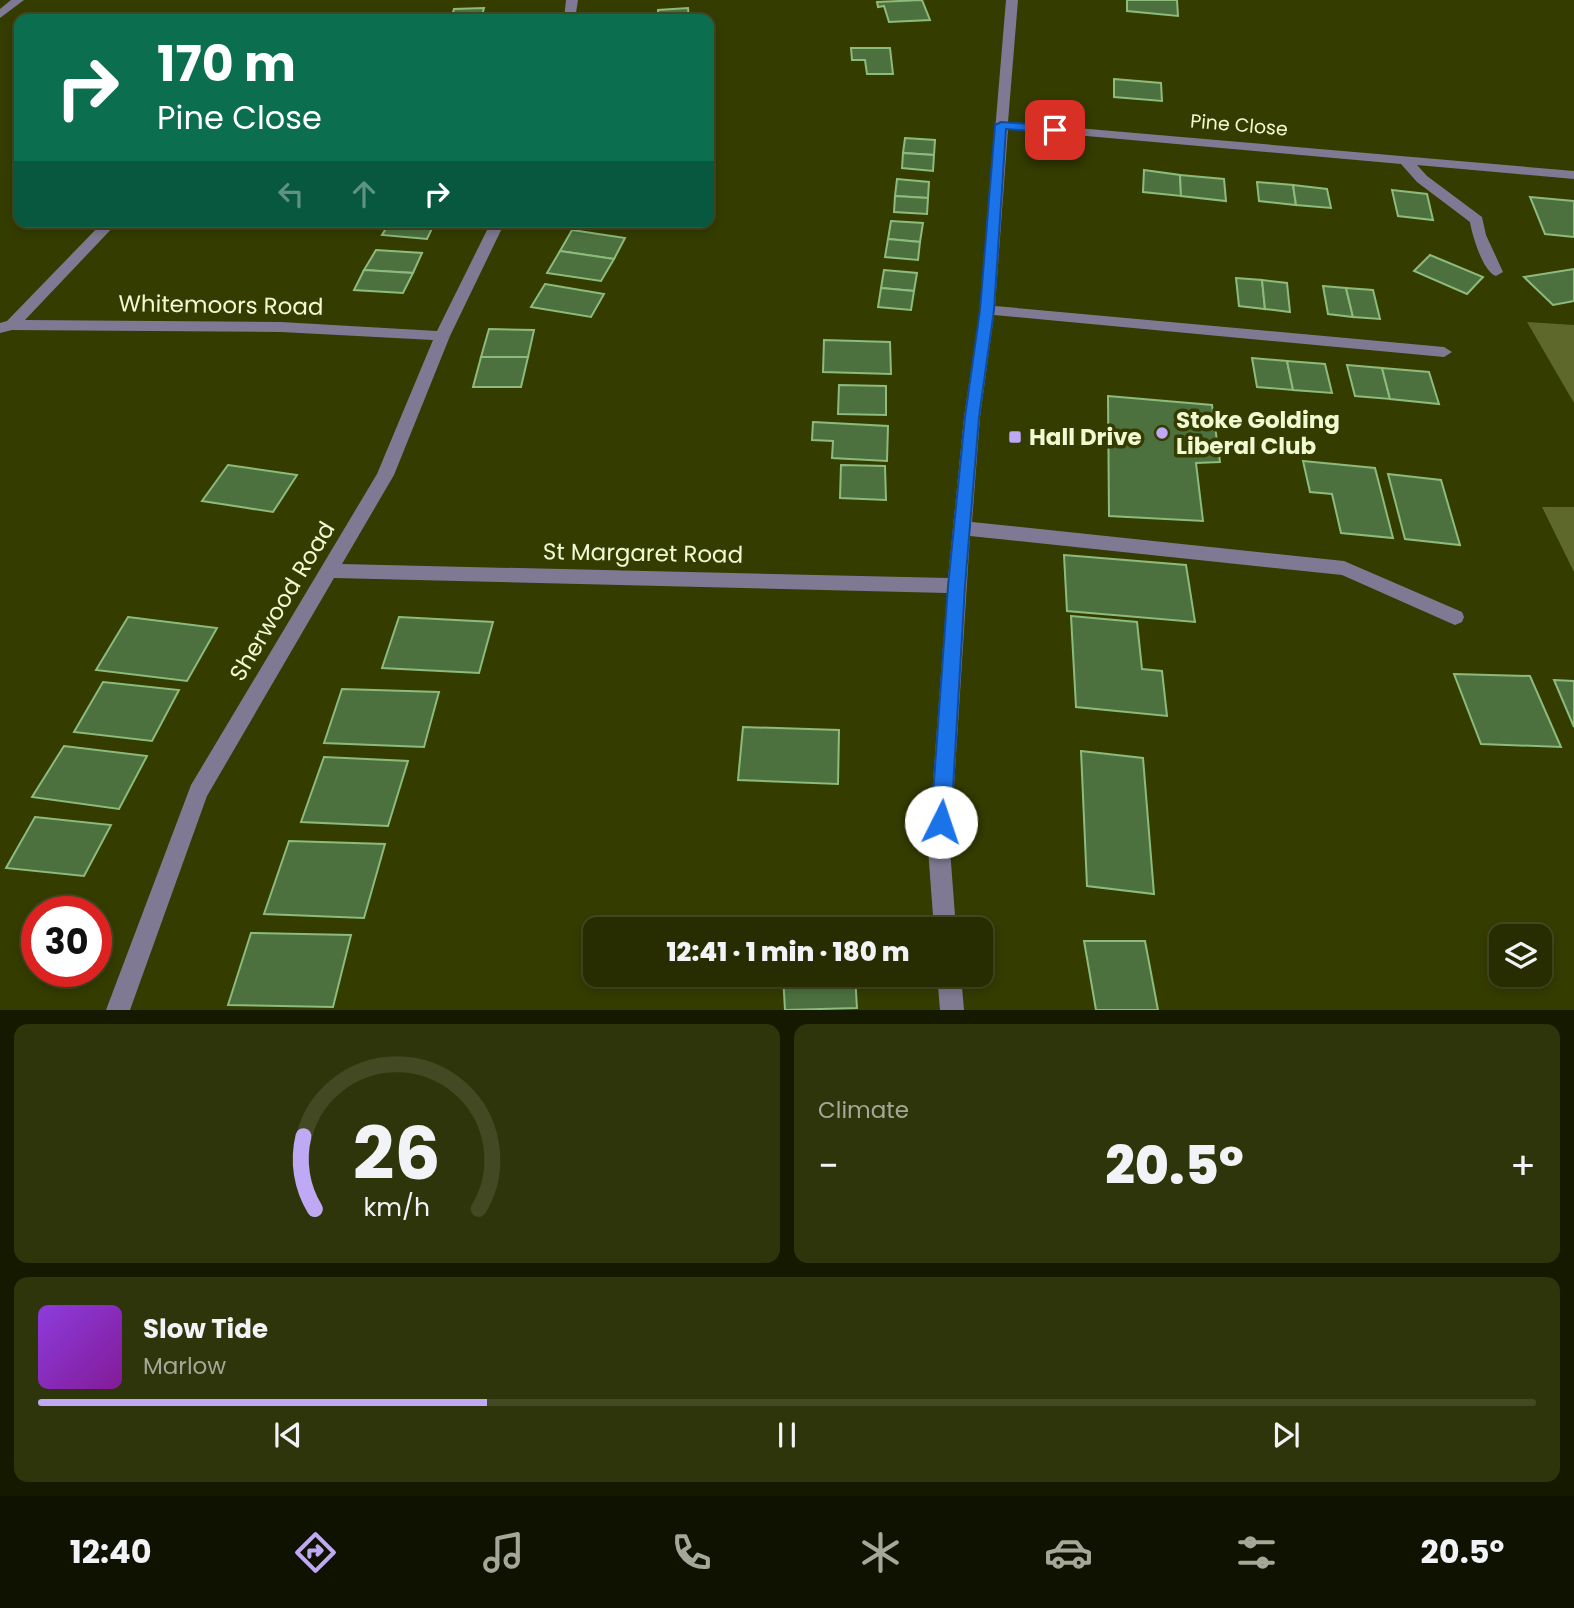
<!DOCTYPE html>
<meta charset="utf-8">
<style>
body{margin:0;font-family:Poppins,sans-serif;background:#2f350a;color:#f1f3f6;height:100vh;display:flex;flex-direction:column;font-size:26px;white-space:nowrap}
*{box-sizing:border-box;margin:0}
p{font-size:23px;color:#a4a899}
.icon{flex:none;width:38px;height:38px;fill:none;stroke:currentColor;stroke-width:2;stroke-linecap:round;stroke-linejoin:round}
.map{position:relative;height:1010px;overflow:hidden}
.panel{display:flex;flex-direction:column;gap:14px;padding:14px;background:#151900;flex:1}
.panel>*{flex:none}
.top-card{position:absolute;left:14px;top:14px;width:700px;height:214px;border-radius:14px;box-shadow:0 4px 10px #0003,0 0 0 2px #434922;background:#0b6e4f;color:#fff;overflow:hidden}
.controls{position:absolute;left:1489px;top:924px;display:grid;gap:14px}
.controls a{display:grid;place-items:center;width:63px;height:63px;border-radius:14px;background:#272d00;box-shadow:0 4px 10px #0003,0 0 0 2px #434922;font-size:35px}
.speed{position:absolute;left:21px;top:896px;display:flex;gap:14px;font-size:35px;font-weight:700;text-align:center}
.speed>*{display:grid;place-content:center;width:91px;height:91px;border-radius:50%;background:#272d00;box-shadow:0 4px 10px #0003,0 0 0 2px #434922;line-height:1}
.speed .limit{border:10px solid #d22;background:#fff;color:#111}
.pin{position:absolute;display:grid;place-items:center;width:60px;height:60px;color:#fff;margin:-30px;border-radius:14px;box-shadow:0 4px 10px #0006}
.me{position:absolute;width:77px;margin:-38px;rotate:4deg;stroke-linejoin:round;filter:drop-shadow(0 0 5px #0008)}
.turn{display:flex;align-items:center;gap:24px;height:147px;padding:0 28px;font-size:32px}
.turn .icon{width:91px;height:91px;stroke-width:2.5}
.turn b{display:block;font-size:49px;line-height:60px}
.lanes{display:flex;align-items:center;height:66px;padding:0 28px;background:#0003;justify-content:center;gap:35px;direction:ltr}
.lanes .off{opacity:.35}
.big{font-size:52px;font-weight:800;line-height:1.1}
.panel .tile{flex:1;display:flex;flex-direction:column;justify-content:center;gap:10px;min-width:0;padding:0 24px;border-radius:14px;background:#2f350a}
.panel .dial{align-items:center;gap:0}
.dial svg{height:182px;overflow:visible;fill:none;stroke:#434922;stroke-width:7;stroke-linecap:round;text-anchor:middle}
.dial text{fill:#f1f3f6;stroke:none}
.song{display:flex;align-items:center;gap:21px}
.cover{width:84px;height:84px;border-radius:10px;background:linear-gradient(135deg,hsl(270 70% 55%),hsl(290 70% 35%))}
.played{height:7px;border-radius:4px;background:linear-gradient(90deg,#bfa9f4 30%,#434922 30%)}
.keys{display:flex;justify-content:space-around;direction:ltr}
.heat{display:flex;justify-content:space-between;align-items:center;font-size:38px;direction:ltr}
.panel .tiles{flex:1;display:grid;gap:14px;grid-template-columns:1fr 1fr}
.tile:last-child{grid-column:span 2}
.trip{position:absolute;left:583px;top:917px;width:410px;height:70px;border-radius:14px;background:#272d00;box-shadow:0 4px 10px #0003,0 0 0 2px #434922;font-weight:800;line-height:70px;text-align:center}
.tab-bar{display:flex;height:112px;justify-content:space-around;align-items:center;background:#101200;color:#a4a899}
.tab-bar .icon{width:49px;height:49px}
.tab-bar .active{color:#bfa9f4}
.tab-bar b{font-size:32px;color:#f1f3f6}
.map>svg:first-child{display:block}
.green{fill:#5e682b}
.building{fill:#4c713e;stroke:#8dbb7c;stroke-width:2}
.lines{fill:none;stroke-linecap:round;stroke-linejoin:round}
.minor{fill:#807993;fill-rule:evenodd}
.route{fill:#1a73e8;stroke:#114b97;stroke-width:2}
.poi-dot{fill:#bfa9f4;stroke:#343c00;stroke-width:2.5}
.labels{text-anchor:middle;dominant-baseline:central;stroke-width:7;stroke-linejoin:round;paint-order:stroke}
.far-street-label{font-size:19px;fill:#f1f9d3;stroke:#343c00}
.street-label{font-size:23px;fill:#f1f9d3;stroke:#343c00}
.poi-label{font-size:23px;font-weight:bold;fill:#f1f9d3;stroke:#343c00;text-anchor:start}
</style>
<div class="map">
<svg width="1574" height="1010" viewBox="0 0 1574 1010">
<rect width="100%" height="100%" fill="#343c00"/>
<g class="green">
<path d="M1527,322l47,3v78z"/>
<path d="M1542,507h32v65z"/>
</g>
<g class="building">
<path d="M922,0l8,20 -41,2 -5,-16 -6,1 -1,-5z"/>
<path d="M1127,0h50l1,16 -51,-5z"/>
<path d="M484,8l-3,11h-30l3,-10z"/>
<path d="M688,8l1,11h-31v-9z"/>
<path d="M851,48h39l3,26h-26l-2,-14h-13z"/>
<path d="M1114,79l47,4 1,18 -48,-4z"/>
<path d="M905,138l30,2 -1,15 -31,-2z"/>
<path d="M903,153l31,2 -1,16 -31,-3z"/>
<path d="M1144,170l36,5 1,21 -38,-4z"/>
<path d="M1180,175l44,4 2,22 -45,-5z"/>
<path d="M897,179l32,3 -1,16 -33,-2z"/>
<path d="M1257,182l36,3 3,20 -37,-4z"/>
<path d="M1293,185l34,4 4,19 -35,-3z"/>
<path d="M1392,190l35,4 6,26 -35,-4z"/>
<path d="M895,196l33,2 -1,16 -33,-2z"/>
<path d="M1530,197l44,4v36l-29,-3z"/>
<path d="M891,221l32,2 -3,19 -32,-3z"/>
<path d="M390,222h45l-8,17 -45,-4z"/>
<path d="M572,230l53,8 -11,21 -54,-8z"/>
<path d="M888,239l32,3 -2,18 -33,-3z"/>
<path d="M376,250l46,3 -9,20 -49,-3z"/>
<path d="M560,251l54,8 -13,22 -54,-8z"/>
<path d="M1430,255l53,22 -16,17 -53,-23z"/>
<path d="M1574,269v32l-21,4 -29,-28z"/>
<path d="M364,270l49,3 -10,20 -49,-3z"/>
<path d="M884,270l33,3 -3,18 -33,-3z"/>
<path d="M1236,278l26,2 3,29 -26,-3z"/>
<path d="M1262,280l25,3 3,29 -25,-3z"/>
<path d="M545,284l59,10 -13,23 -60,-10z"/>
<path d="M1323,286l23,2 7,29 -25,-3z"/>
<path d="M881,288l33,3 -3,19 -33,-3z"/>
<path d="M1346,288l27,2 7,29 -27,-2z"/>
<path d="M489,329l45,1 -6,27h-47z"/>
<path d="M824,340l66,2 1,32 -68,-2z"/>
<path d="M481,357h47l-7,30h-48z"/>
<path d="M1252,358l35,3 6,29 -36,-3z"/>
<path d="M1287,361l38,3 7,29 -39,-3z"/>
<path d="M1347,365l35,3 8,31 -35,-3z"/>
<path d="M1382,368l47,4 10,32 -49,-5z"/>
<path d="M839,385l47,1v29l-48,-1z"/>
<path d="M1108,396l104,9 8,57 -24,1 7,58 -94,-5z"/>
<path d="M813,422l75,4 -1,35 -55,-3 1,-17 -21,-1z"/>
<path d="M1303,461l72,7 18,70 -52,-5 -9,-39 -22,-2z"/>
<path d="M228,465l69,10 -24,37 -71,-11z"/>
<path d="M841,465l44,1 1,34 -46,-2z"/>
<path d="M1388,474l53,6 19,65 -55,-6z"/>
<path d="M1064,555l122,10 9,57 -128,-11z"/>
<path d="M1071,616l66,6 5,47 20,2 5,45 -91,-9z"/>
<path d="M128,617l89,11 -30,53 -91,-11z"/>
<path d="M399,617l94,5 -14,51 -97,-5z"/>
<path d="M1454,674l76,2 31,71 -80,-3z"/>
<path d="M1554,680l20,1v46z"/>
<path d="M103,682l76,8 -27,51 -78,-9z"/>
<path d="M342,689l97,3 -15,55 -100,-4z"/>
<path d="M743,727l96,3 -1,54 -100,-4z"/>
<path d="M64,746l83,10 -28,53 -87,-12z"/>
<path d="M1081,751l62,7 11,136 -67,-8z"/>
<path d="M324,757l84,4 -20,65 -87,-4z"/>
<path d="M35,817l76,8 -27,51 -78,-8z"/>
<path d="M289,841l96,3 -21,74 -100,-4z"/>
<path d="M251,933l100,2 -18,72 -105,-2z"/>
<path d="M1084,941h61l13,69h-62z"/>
<path d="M783,975h72l2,33 -72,2z"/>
</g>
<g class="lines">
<g class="minor">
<path d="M11,0h13l-24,18v-9z"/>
<path d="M566,0h12l-3,19h-11z"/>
<path d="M1006,0h12l-10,122 566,49v8l-157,-14 10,11 55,41 4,18 17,37 -7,4c-13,-4 -24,-41 -26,-54l-53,-40 -16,-18 -393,-35 -13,177 449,41 8,5 -8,5 -450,-42 -14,102 -8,105 372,39 118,51 2,5 -2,5 -7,3 -7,-3 -106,-47 -372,-39 -20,313 6,80h-22l-6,-80 19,-256 -613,-15 -127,218 -77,214h-24l85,-225 186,-311 56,-134 -152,-8 -269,-2 -12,3v-10l7,-2 96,-99h15l-93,98 256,2 156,9 54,-109h14l-55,114 -56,139 -52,89 606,14 16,-161 16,-107z"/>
<path d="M937,975h24l3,35h-24z"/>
</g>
</g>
<path class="route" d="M1001,122l54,4 5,4 -5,3 -49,-4 -12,181 -15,107 -14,169 -14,236 -3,7 -7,3 -7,-3 -3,-7 17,-236 17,-169 15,-107 15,-185z"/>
<g class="poi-dot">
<circle cx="1162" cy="433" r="7"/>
<rect x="1008" y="430" width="14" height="14" rx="3.5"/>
</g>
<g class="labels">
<g class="far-street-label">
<text transform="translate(1239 125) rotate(5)">Pine Close</text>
</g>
<g class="street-label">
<text transform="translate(221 305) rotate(1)">Whitemoors Road</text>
<text transform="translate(643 553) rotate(1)">St Margaret Road</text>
<text transform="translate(282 601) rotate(-59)">Sherwood Road</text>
</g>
<g class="poi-label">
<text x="1176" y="420">Stoke Golding<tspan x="1176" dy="26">Liberal Club</tspan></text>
<text x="1029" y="437">Hall Drive</text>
</g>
</g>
</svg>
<div class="controls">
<a><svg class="icon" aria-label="layers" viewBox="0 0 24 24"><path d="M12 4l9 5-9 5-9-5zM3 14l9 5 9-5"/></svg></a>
</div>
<div class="speed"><div class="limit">30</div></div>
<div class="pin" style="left:1055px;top:130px;background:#d93025"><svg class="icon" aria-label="arrive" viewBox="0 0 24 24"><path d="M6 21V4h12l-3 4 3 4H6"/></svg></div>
<svg class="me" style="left:941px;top:822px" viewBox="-20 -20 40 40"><circle r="19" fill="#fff"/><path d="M0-13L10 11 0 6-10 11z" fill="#1a73e8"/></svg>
<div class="trip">12:41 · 1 min · 180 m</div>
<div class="top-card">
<div class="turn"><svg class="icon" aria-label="right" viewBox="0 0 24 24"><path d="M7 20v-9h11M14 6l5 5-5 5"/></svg><div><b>170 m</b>Pine Close</div></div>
<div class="lanes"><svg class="icon off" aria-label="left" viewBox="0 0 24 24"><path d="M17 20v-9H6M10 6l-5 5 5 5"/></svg><svg class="icon off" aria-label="ahead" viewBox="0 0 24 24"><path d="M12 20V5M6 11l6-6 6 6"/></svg><svg class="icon" aria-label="right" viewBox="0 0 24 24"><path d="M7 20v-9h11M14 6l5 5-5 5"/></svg></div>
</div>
</div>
<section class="panel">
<div class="tiles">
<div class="tile dial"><svg viewBox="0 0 100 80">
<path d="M14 69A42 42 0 1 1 86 69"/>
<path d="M14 69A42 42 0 0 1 9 37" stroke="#bfa9f4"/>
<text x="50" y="56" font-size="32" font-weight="700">26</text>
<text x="50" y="72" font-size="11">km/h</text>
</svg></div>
<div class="tile"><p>Climate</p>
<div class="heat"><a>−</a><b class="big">20.5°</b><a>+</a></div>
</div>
<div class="tile">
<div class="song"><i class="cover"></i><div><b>Slow Tide</b><p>Marlow</p></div></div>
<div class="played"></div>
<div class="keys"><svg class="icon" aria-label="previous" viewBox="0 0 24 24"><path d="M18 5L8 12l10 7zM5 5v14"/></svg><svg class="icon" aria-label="pause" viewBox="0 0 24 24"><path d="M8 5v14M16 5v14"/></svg><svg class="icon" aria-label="next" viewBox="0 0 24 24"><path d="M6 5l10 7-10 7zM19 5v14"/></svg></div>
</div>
</div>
</section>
<nav class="tab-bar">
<b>12:40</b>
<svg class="icon active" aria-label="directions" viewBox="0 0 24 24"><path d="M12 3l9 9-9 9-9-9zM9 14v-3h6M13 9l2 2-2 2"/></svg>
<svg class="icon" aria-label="music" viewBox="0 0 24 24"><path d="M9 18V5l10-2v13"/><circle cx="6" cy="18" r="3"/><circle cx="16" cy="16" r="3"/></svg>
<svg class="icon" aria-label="phone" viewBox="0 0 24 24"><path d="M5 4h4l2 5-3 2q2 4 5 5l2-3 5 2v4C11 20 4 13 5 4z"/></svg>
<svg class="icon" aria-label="climate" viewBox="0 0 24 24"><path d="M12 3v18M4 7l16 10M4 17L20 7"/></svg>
<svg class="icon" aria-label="car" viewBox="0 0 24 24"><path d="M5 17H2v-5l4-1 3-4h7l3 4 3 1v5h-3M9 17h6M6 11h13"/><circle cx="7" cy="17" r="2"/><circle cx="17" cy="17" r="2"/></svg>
<svg class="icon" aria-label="filters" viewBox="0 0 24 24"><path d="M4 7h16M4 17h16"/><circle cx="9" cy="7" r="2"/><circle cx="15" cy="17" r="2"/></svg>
<b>20.5°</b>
</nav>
